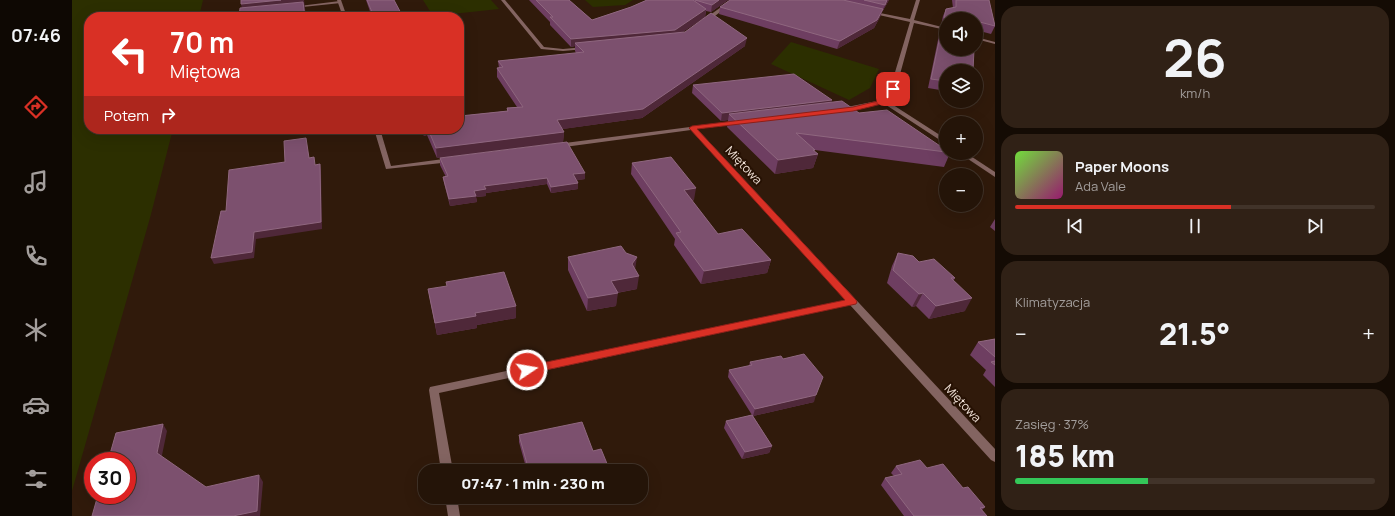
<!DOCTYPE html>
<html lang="pl">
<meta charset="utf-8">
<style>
body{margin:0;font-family:Manrope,sans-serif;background:#302116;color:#f1f3f6;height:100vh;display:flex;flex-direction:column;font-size:15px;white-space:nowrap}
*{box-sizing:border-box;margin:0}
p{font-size:13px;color:#a39e9c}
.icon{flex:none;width:22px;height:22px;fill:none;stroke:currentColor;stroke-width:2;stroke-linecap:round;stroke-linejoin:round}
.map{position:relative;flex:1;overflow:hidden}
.drawer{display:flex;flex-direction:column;gap:6px;padding:6px;background:#140b04;width:400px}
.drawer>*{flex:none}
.top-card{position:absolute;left:12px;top:12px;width:380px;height:122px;border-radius:16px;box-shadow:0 4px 16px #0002,0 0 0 1px #413329;background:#d93025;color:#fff;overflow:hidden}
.tools{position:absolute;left:867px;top:12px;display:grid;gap:8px}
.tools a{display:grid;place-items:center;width:44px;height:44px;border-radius:50%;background:#241408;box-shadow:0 4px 16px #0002,0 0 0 1px #413329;font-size:20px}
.speed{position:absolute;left:12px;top:452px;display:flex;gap:8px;font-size:20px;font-weight:700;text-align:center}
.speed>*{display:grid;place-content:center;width:52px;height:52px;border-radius:50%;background:#241408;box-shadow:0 4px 16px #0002,0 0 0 1px #413329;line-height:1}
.speed .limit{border:6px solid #d22;background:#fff;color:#111}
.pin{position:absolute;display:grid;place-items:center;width:34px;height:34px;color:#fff;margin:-17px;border-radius:8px;box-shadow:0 2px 6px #0006}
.me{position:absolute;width:44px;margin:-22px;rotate:78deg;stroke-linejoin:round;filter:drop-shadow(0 0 3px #0008)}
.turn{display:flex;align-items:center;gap:14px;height:84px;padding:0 20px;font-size:18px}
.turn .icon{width:52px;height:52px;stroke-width:2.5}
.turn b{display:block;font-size:28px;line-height:34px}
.then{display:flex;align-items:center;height:38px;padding:0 20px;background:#0003;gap:8px;font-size:15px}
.big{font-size:30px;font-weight:800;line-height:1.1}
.drawer .card{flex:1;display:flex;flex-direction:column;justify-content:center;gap:6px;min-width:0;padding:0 14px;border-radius:16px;background:#302116}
.drawer .dial{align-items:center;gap:0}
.dial b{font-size:52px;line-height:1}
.song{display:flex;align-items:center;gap:12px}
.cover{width:48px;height:48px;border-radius:6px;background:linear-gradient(135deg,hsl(100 70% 55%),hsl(320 70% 35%))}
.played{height:4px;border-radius:2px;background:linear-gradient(90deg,#d93025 60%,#413329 60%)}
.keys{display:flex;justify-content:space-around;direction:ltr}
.heat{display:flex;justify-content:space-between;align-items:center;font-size:22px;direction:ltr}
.charge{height:6px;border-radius:3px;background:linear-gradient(90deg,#34c759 37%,#413329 0)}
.trip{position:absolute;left:346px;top:464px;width:230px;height:40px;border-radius:16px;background:#241408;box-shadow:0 4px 16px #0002,0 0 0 1px #413329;font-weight:800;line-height:40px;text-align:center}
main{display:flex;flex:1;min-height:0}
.tabs{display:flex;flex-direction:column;width:72px;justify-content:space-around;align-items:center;background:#0e0803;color:#a39e9c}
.tabs .icon{width:28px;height:28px}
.tabs .current{color:#d93025}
.tabs b{font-size:18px;color:#f1f3f6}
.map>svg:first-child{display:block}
.green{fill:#2c2f00}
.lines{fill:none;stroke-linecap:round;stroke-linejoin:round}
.service{fill:#836461;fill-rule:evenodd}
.minor{fill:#836461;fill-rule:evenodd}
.wall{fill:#6e3e61}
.shaded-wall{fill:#4f2839}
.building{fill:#7c506e;stroke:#8f677f}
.route{fill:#d93025;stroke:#8d1f18}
.labels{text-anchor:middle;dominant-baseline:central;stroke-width:4;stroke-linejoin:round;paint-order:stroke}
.street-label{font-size:12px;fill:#f2e3d9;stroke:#261103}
</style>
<main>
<nav class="tabs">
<b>07:46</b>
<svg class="icon current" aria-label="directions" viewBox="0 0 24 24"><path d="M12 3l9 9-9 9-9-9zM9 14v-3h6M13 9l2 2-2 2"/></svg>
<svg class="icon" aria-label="music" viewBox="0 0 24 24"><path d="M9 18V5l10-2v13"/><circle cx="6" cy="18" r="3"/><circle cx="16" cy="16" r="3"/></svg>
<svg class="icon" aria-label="phone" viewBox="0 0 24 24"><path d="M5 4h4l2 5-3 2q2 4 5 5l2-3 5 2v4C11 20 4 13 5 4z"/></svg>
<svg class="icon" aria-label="climate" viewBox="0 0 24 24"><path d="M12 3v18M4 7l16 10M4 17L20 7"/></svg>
<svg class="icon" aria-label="car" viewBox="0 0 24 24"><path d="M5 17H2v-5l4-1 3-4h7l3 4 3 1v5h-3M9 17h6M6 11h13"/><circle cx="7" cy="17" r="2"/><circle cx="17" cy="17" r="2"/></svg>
<svg class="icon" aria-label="filters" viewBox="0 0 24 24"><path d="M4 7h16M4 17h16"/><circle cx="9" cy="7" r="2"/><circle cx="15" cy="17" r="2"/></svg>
</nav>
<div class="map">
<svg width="923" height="516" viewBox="0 0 923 516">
<rect width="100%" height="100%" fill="#301a0b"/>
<g class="green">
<path d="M0,0h131l-4,17h-110v112h84l-23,89 -78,273z"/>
<path d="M351,0h68l8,9 -66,7z"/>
<path d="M513,0h48l-8,5 -32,2z"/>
<path d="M719,42l88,27 -9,19 -21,12 -78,-36z"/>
</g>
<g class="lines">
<g class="service">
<path d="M268,1l1,2 -48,5 -2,-1z"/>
<path d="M178,10l2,1v1l-36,3 -2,-1 2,-1z"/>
</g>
<g class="minor">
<path d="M265,0h4l6,17h-4z"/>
<path d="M429,0h4l39,47 19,2 22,-2 2,1 -2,1 -22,2 -22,-2z"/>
<path d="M659,0h5l-29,22h-4v-2z"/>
<path d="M844,0h4l-6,20 32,8v2l-32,-7 -18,66 -9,12 59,38v5l-63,-41 -41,9 -3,-2 3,-2 40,-8 8,-11 20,-67 -40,-9v-2l40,8z"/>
<path d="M904,37l19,5v2l-19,-5z"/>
<path d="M665,121l3,2 -1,1 -42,5 298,320v13l-4,-2 -141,-155 -411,88 14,78h-12l-12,-81 1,-3 416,-87 -155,-170 -134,18 -3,-2 3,-2z"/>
<path d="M302,129h6l11,37 60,-8 3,2 -3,2 -65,7z"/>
<path d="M887,153h7l29,19v5z"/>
<path d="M373,497h12l3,19h-12z"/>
</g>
</g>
<g class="wall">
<path d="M294,0h28l9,17h-31z"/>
<path d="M457,0h40l23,20 39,-13 16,-7h81l-17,12 -5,-1 -1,6 -24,16 64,13 -103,72 -80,11 2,3 -1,10 -126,16 -10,-23 -3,1 -3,-6 -4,1 -1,-2h43l1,-13 47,-5v-3l10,-1 -20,-30v-9h2l-1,-7 78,-8 -1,-2v-5l-4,1 -21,-22v-3z"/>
<path d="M658,0h159l-7,12 -2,5 -6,11 -37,21 -118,-35 1,-7z"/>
<path d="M880,0h37l6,26 -4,8 -15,-4v-11h-30v72l-18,-3 15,-72 3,-7 7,-1z"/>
<path d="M621,85l138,18 28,10 87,37v3h4l-6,14 -129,-17v2l3,2 -5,14 -38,6 -48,-47 1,-7 -7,1 -29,-28z"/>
<path d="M368,158l145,21 -8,1 1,3v6l-27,4 -4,-9 -61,9v3l-10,1 1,5 -27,4 -6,-23 -1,-6h3l-6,-12z"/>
<path d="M560,163l62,37 -2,1 26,33 53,26 -4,13 -66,11 -27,-39 1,-6 -44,-65z"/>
<path d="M923,219v12l-5,-4z"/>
<path d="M826,253l57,25 -2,3 12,30 -36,8 -13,-13 -4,1 -25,-24 5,-17z"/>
<path d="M496,257l67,13 2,19 -20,4 -1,13 -29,5 -19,-41z"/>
<path d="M356,289l88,29 -39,7v3l-40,7 -7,-35z"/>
<path d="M923,339v48l-12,-12 3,-5 -16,-15 8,-13z"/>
<path d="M678,362l64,40 -61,14 19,30 -3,7 -27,6 -18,-31 2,-7 26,-6 -24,-38 1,-7 20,-4z"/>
<path d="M447,435l74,16 -66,20 -8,-29z"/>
<path d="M824,466l31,2 36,20 22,19 -3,3 5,6h-83l-23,-31 4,-7 9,-2 -3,-3z"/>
</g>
<g class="shaded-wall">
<path d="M209,0h23l2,17 -64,-8 -1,-5z"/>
<path d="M647,0h9l-17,12 1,-7z"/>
<path d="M815,0h2l-7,12 3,-7z"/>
<path d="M634,9l-1,8 -31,21 -99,5v3l-4,1v-8z"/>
<path d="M811,9l-3,8 -6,11 -37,21 3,-8z"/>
<path d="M675,38l-2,8 -103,72 -86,12 1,-10z"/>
<path d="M760,100l-2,8 -101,6 -1,6 -7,1 1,-8z"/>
<path d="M345,129h4v1l-4,1z"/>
<path d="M351,129h3l1,6 -3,1z"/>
<path d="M492,132l-1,10 -126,16 -1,-10z"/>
<path d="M741,150h2l-1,5 4,-1 -5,14 -38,6 3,-14z"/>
<path d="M248,164l1,7 1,58 -66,10 -2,19 -40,6 -3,-6 43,-26z"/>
<path d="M513,173v6l-12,2v-7z"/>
<path d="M475,178v6l-61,9v3l-10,1 1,5 -27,4 -1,-7 25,-8 10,-5z"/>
<path d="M506,183v6l-27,4v-6z"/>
<path d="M624,188l-2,12 -12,2 2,-12z"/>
<path d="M565,257l-2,13 -3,-6z"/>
<path d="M699,260l-4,13 -66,11 3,-13z"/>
<path d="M567,276l-2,13 -27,5 1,-13z"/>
<path d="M546,293l-2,13 -29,5 1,-13z"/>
<path d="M851,293l-7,13 -4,1 7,-13z"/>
<path d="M900,298l-7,13 -36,8 7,-13z"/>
<path d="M444,306v12l-39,7v3l-40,7 -2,-12 40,-10z"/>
<path d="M744,395l-2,7 -61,14 2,-7z"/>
<path d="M91,424l4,7 -6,29 -4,-7z"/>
<path d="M700,446l-3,7 -27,6 3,-7z"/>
<path d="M187,475l4,7 -3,34h-27z"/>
<path d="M456,497h20l-20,5z"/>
</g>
<g class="building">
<path d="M169,0h40l-40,4z"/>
<path d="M295,0h27l9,17h-29z"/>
<path d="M464,0h33l23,20 39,-13 16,-7h46l13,9 -31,21 -104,9 -21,-22h3z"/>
<path d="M623,0h24l-7,5z"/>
<path d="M658,0h113l40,9 -6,11 -37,21 -120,-34z"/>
<path d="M792,0h23l-2,5z"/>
<path d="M884,0h33l6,26 -19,-5v-2h-27l-5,-1 2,-9 10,-2z"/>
<path d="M231,2l2,15h-66l1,-9z"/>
<path d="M639,13l36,25 -104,71 -86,11 7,12 -128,16 -8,-19h31v-15l1,2 48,-5 -1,-3 16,-1 -26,-39 6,-1 -5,-6 86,-9 -9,-9 110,-11z"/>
<path d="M871,22l3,1v26h28l-1,22h-27v10l-15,-2z"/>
<path d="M722,74l38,26 -110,13 -29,-28z"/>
<path d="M770,101l17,12 28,-3 59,40v2l-150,-19 19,17h-2l5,4 -40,6 -49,-46z"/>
<path d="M234,138l3,20 5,-1 1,8 5,-1 1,58 -67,10 -2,20 -41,6 10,-47h5l3,-41 56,-8 -1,-21z"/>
<path d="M495,142l18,31 -12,1 5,9 -27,4 -4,-9 -63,8 2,3 -12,2 2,5 -27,3 -6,-22 5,-1 -8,-18z"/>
<path d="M599,157l25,31 -12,2 34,44 24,-5 29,31 -67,11 -28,-38 5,-1 -49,-69z"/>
<path d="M549,246l5,7 11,4 -5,7 7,12 -28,5 7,12 -30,5 -20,-41z"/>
<path d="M826,253l15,3 6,6 15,-3 21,19h-4l21,20 -36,8 -13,-13 -4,1 -26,-24z"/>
<path d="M432,272l12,34 -41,7 1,3 -41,7 -7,-34 19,-3 -1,-4z"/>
<path d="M923,339v18l-17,-15z"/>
<path d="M732,354l19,23 -7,18 -61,14 -26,-39 23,-5 -2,-3 31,-6 2,3z"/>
<path d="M923,361v4l-4,-3z"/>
<path d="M680,415l20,31 -27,6 -19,-31z"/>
<path d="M510,422l11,29 8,-2 9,22h-82h1l-10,-36z"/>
<path d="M91,424l-6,29 49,34 53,-12 -2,36 -24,5h-141l6,-21h29v-34h-19l8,-28z"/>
<path d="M848,460l7,8 16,-4 20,24 5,-1 17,20 -5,1 7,8h-73l-29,-38 17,-4 -6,-8z"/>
</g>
<path class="route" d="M819,88l5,1 -10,14 -33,8 -156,18 159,171 1,2 -1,2 -329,70 -4,-1 -2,-3 2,-3 4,-1 318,-66 -156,-172 3,-2 161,-19 29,-7z"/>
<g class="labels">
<g class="street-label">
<text transform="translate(672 165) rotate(47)">Miętowa</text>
<text transform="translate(891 403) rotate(47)">Miętowa</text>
</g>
</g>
</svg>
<div class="tools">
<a><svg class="icon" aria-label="sound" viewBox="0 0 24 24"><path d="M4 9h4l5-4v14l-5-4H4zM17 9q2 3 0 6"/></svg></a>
<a><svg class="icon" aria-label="layers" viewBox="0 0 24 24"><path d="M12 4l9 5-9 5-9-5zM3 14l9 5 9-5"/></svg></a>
<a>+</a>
<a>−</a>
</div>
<div class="speed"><div class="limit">30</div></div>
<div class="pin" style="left:821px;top:89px;background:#d93025"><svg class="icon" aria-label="arrive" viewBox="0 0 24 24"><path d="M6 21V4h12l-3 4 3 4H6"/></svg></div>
<svg class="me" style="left:455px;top:370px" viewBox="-20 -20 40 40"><circle r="17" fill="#d93025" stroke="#fff" stroke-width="3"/><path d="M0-11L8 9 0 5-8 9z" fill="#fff"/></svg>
<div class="trip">07:47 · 1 min · 230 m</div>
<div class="top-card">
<div class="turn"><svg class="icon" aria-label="left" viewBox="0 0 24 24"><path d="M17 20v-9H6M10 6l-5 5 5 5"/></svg><div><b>70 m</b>Miętowa</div></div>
<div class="then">Potem<svg class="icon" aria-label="right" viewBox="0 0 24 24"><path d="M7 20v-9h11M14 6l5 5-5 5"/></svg></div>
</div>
</div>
<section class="drawer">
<div class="card dial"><b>26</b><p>km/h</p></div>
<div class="card">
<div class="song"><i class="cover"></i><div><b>Paper Moons</b><p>Ada Vale</p></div></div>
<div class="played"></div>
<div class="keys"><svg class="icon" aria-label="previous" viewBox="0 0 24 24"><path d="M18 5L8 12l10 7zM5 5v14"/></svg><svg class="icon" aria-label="pause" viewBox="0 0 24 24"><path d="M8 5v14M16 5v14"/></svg><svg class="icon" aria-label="next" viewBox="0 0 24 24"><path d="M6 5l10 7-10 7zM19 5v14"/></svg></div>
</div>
<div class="card"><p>Klimatyzacja</p>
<div class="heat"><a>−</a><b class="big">21.5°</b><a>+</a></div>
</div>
<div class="card"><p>Zasięg · 37%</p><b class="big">185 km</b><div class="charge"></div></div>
</section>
</main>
